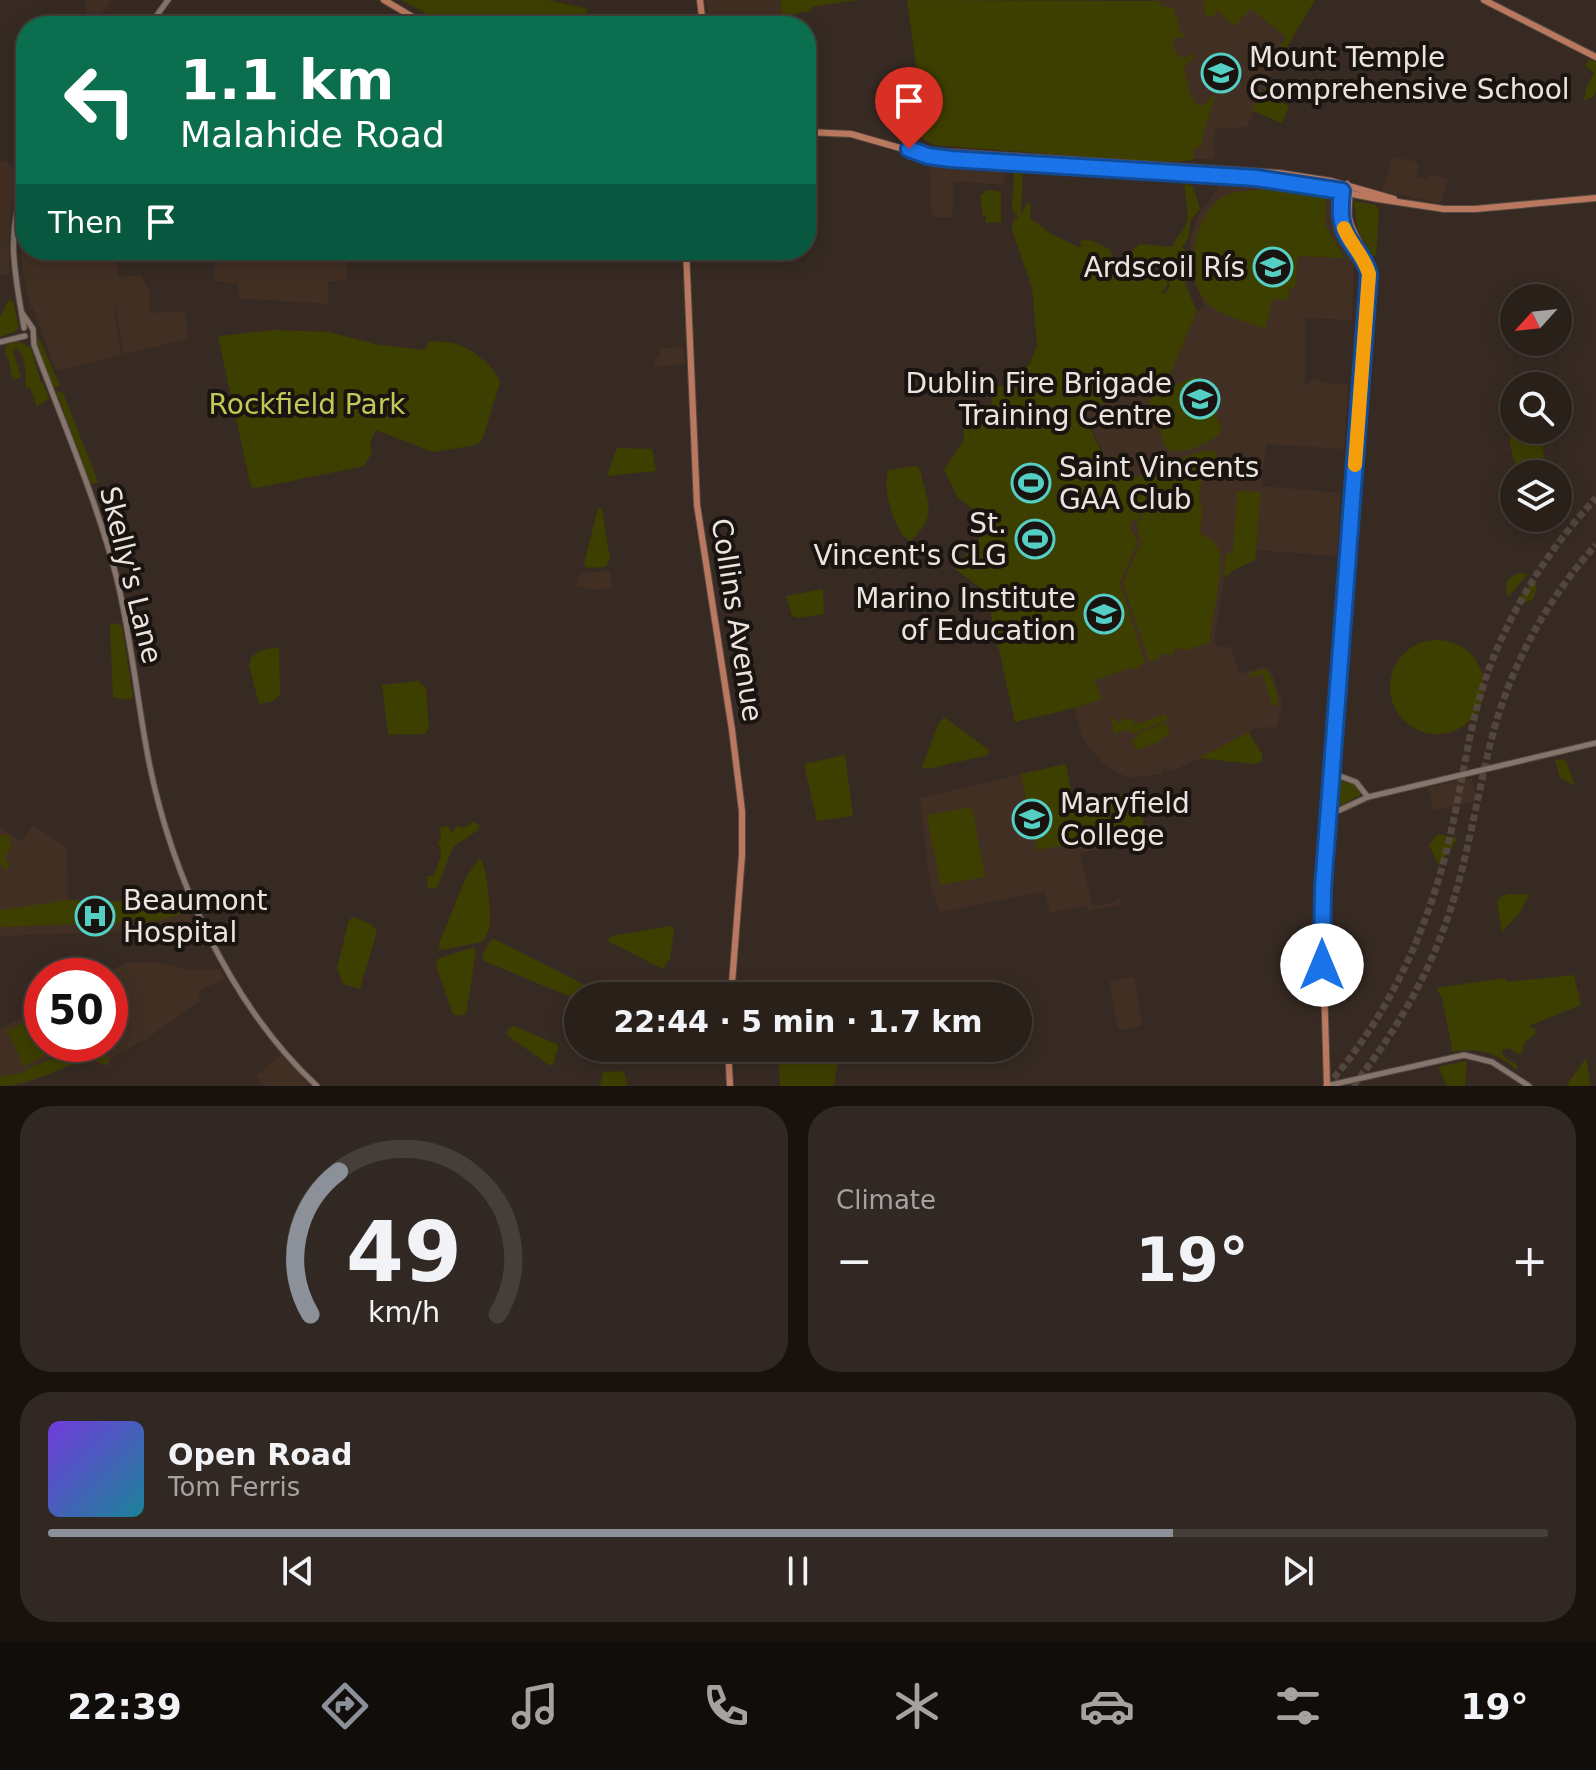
<!DOCTYPE html>
<meta charset="utf-8">
<style>
body{margin:0;font-family:"DejaVu Sans",sans-serif;background:#312823;color:#f1f3f6;height:100vh;display:flex;flex-direction:column;font-size:30px;white-space:nowrap}
*{box-sizing:border-box;margin:0}
p{font-size:26px;color:#a5a3a2}
.icon{flex:none;width:44px;height:44px;fill:none;stroke:currentColor;stroke-width:2;stroke-linecap:round;stroke-linejoin:round}
.map{position:relative;height:1086px;overflow:hidden}
.sheet{display:flex;flex-direction:column;gap:20px;padding:20px;background:#17120e;flex:1}
.sheet>*{flex:none}
.banner{position:absolute;left:16px;top:16px;width:800px;height:244px;border-radius:32px;box-shadow:0 4px 20px #0003,0 0 0 2px #453e39;background:#0b6e4f;color:#fff;overflow:hidden}
.needle{width:52px;rotate:243deg}
.tools{position:absolute;left:1500px;top:284px;display:grid;gap:16px}
.tools a{display:grid;place-items:center;width:72px;height:72px;border-radius:50%;background:#29201a;box-shadow:0 4px 20px #0003,0 0 0 2px #453e39;font-size:40px}
.speed{position:absolute;left:24px;top:958px;display:flex;gap:16px;font-size:40px;font-weight:700;text-align:center}
.speed>*{display:grid;place-content:center;width:104px;height:104px;border-radius:50%;background:#29201a;box-shadow:0 4px 20px #0003,0 0 0 2px #453e39;line-height:1}
.speed .limit{border:12px solid #d22;background:#fff;color:#111}
.pin{position:absolute;display:grid;place-items:center;width:68px;height:68px;color:#fff;margin:-82px -34px;border-radius:50% 50% 50% 0;rotate:-45deg;box-shadow:0 0 8px #0007}
.pin .icon{rotate:45deg}
.me{position:absolute;width:88px;margin:-44px;rotate:0deg;stroke-linejoin:round;filter:drop-shadow(0 0 6px #0008)}
.turn{display:flex;align-items:center;gap:28px;height:168px;padding:0 32px;font-size:36px}
.turn .icon{width:104px;height:104px;stroke-width:2.5}
.turn b{display:block;font-size:56px;line-height:68px}
.then{display:flex;align-items:center;height:76px;padding:0 32px;background:#0003;gap:16px;font-size:30px}
.big{font-size:60px;font-weight:600;line-height:1.1}
.sheet .widget{flex:1;display:flex;flex-direction:column;justify-content:center;gap:12px;min-width:0;padding:0 28px;border-radius:32px;background:#312823}
.sheet .dial{align-items:center;gap:0}
.dial svg{height:208px;overflow:visible;fill:none;stroke:#453e39;stroke-width:7;stroke-linecap:round;text-anchor:middle}
.dial text{fill:#f1f3f6;stroke:none}
.song{display:flex;align-items:center;gap:24px}
.cover{width:96px;height:96px;border-radius:12px;background:linear-gradient(135deg,hsl(260 70% 55%),hsl(190 70% 35%))}
.played{height:8px;border-radius:4px;background:linear-gradient(90deg,#8c9099 75%,#453e39 75%)}
.keys{display:flex;justify-content:space-around;direction:ltr}
.heat{display:flex;justify-content:space-between;align-items:center;font-size:44px;direction:ltr}
.sheet .tiles{flex:1;display:grid;gap:20px;grid-template-columns:1fr 1fr}
.widget:last-child{grid-column:span 2}
.trip{position:absolute;left:564px;top:982px;width:468px;height:80px;border-radius:40px;background:#29201a;box-shadow:0 4px 20px #0003,0 0 0 2px #453e39;font-weight:600;line-height:80px;text-align:center}
.tabs{display:flex;height:128px;justify-content:space-around;align-items:center;background:#100d0a;color:#a5a3a2}
.tabs .icon{width:56px;height:56px}
.tabs .on{color:#8c9099}
.tabs b{font-size:36px;color:#f1f3f6}
.map>svg:first-child{display:block}
.built{fill:#422f24}
.green{fill:#3d3f01}
.lines{fill:none;stroke-linecap:round;stroke-linejoin:round}
.highway-tunnel{stroke:#52463f;stroke-width:7;stroke-dasharray:7 3.5;stroke-linecap:butt}
.minor-casing{stroke:#554943;stroke-width:7}
.major-casing{stroke:#554943;stroke-width:8}
.minor{stroke:#85756c;stroke-width:5}
.major{stroke:#ba795e;stroke-width:6}
.route-casing{stroke:#114b97;stroke-width:20}
.route{stroke:#1a73e8;stroke-width:14}
.slow{stroke:#f59e0b;stroke-width:14}
.labels{text-anchor:middle;dominant-baseline:central;stroke-width:8;stroke-linejoin:round;paint-order:stroke}
.poi-label{font-size:28px;fill:#ede3de;stroke:#1a1411;text-anchor:start}
.park-label{font-size:28px;fill:#c2c855;stroke:#1a1411}
.street-label{font-size:28px;fill:#ede3de;stroke:#1a1411}
</style>
<div class="map">
<svg width="1596" height="1086" viewBox="0 0 1596 1086">
<rect width="100%" height="100%" fill="#372a23"/>
<g class="built">
<path d="M85,0h27l-16,21 -1,5h-6z"/>
<path d="M706,0h74l4,26h-75z"/>
<path d="M1151,0h164l-53,90 -15,37 -32,2 -1,30h-21v-10z"/>
<path d="M1392,157l23,4 4,5 -2,11 11,2 2,-5 18,5 -8,24 -58,-12z"/>
<path d="M0,161l8,1 1,3 10,1 1,-4h6v9l-13,33 -4,29v42h-9z"/>
<path d="M929,164l76,2 -1,19 -50,-4 -2,36h-20z"/>
<path d="M1223,181l110,14 5,36 16,26 -2,63 -46,-2 -1,67 12,-7 7,5 24,1 -4,65 -78,-5 -5,42 80,7 -4,63 -81,-6 -1,10 -21,10 -10,8 -10,60 3,8 13,1 9,27 26,-8 6,4 11,33 -5,24 -22,1 -31,19 -52,24 -9,-4 -1,7 -34,4 -25,-14 -21,-27 -8,-29 -59,14 -29,-130 -31,-23 165,14 18,-44 -9,-12 -26,-73 -19,-43 84,-32 29,-68 8,-5 -13,-29 -2,-37 7,-23z"/>
<path d="M26,215v35h90l-4,10 6,5 -1,12 24,-2 8,14v24l36,-2 3,28 -65,15 -7,-51 -1,14 6,38 -65,16 -30,-81 -6,-41z"/>
<path d="M215,250h133l-1,30 -19,2v22l-89,-6 -1,-14 -24,-3z"/>
<path d="M684,347l1,17 -31,3v-9h6v-10z"/>
<path d="M607,571l4,2 1,15 -19,2 -17,-5 4,-12z"/>
<path d="M1065,764l6,33 4,2 62,-3 7,44 -64,13 12,51 4,2 18,-4 5,-4 2,7 -33,5 -2,-5 -36,8 -5,-22 -105,21 -10,-27 -10,-87z"/>
<path d="M1472,778l5,23 -43,9 -6,-22z"/>
<path d="M33,825l34,23 1,51 114,4 8,7 2,10 -5,3 5,6 -192,7v-109l21,15z"/>
<path d="M154,962l37,8 29,-1 5,10 -27,12 2,10 -54,38 -35,19 -2,9 -18,-7 -81,26h-10v-57l42,-23v38h68v-68h-11l27,-13z"/>
<path d="M1134,977l8,49 -24,4 -8,-49z"/>
<path d="M281,1055l23,24 7,7h-47l-8,-10z"/>
</g>
<g class="green">
<path d="M401,0h148l39,9 -3,17h-136z"/>
<path d="M780,0h78l-46,7 -1,4 -22,4v11h-5z"/>
<path d="M907,0l254,1 -1,5 14,2 6,23 4,4 -1,4 -5,-2 -5,2 2,13 9,7 10,-7v4l-10,12 5,23 6,13 8,2 13,-12 -12,37 -2,14 -9,6v8l-4,2 -35,1 -220,-17 -16,-9 1,-49z"/>
<path d="M1203,0h112l-31,52 -4,-6 6,-9 -35,-28 -17,17 -16,-15 -6,6 -6,-1z"/>
<path d="M1589,59l7,3v28l-2,6 -10,5 2,-12 8,-17 -9,-6z"/>
<path d="M1267,85l9,7 -2,7 15,7 -7,17 -31,-13z"/>
<path d="M1023,169l-2,46 7,-14 3,5 -1,12 21,16 28,13 3,-1 -2,-4 2,-2 11,1 18,9 1,6 8,8 -1,6 20,-2 26,4 3,10 -4,9 -4,1 4,2 5,-5 1,-28 -13,7 -15,-3 -2,-3 -3,3 -5,-3 -1,-10 9,-8 33,3c2,-10 10,-14 13,-23 5,-14 -3,-28 -1,-41l8,3 7,23 -10,12 -1,16 -7,10 6,6c-11,19 1,40 9,58l-29,68 -28,11h-6l-50,22 20,48 14,-4 9,25 68,-28 19,-3 8,17c-23,0 -22,20 -23,38l4,1 -3,26c5,6 14,8 18,16 9,15 -8,72 -8,94l-26,9 -2,-3 -8,2 1,4 -5,2 -2,-3 -10,3 1,4 -10,1 -26,-78 18,-41 -5,-20 7,-3 -14,-35 12,34 -9,3 -2,8 8,12 -18,42 25,80 -11,7 -1,-3 -38,13 7,19 -27,9 -60,14 -29,-130 -31,-23 36,-46 -34,-26 -13,-28 20,-29 -1,-21 4,-3 13,3 12,-17 -1,-15 23,-3 16,-21 7,-18 -5,-57 -20,-58v-7l6,-6 -6,-8 2,-37z"/>
<path d="M1268,187l58,7 -1,31 20,33 -47,-2 -3,32h-5l-3,12 -14,-1 -8,30c-15,-6 -39,-12 -52,-21 -32,-21 -22,-90 8,-110 16,-10 31,-5 47,-11z"/>
<path d="M987,190l10,1 4,2v29l-15,1v-7h-3l-3,-20z"/>
<path d="M1354,201l22,4 3,6 -3,45h-4l-15,-28z"/>
<path d="M9,300l4,1 6,27 -5,4 -14,5v-20z"/>
<path d="M274,330l55,2 49,13 47,5 4,-9c9,1 19,0 27,3 14,3 42,25 44,39l-18,57 -6,5 -43,7 -57,-22 -6,13 2,10 -8,13 -107,22 -6,-1 -33,-151z"/>
<path d="M38,336l22,50 -6,2 -17,-42z"/>
<path d="M19,341l12,8 10,34h2l6,15 -12,9 -7,-20 -4,1c-1,-14 1,-29 -9,-40l-4,2 8,27 -8,3 -5,-22 -3,-4 1,-9z"/>
<path d="M1194,377l6,1 5,6 17,47c-10,12 -43,27 -56,17l-17,-47 4,-7z"/>
<path d="M56,391l7,2 35,89 -7,2z"/>
<path d="M1514,419v11h28l2,27 -7,17h-17c-8,-18 -15,-36 -6,-55z"/>
<path d="M617,448l35,1 4,22 -49,5z"/>
<path d="M916,466l4,3c6,32 20,46 -10,72 -16,-8 -29,-56 -21,-71z"/>
<path d="M1237,491l24,1 -6,68 -21,10 -10,8 2,-25h7z"/>
<path d="M598,508l4,1 8,50 -5,8 -18,1 -3,-4z"/>
<path d="M1520,573l8,1 -20,23c-5,-12 0,-21 12,-24z"/>
<path d="M1534,580l3,7 -4,12 -11,5 -7,-1z"/>
<path d="M823,589l1,25 -25,4 -7,-2 -6,-20z"/>
<path d="M116,623l6,3 11,71 -4,3 -16,-3 -3,-73z"/>
<circle cx="1437" cy="687" r="47"/>
<path d="M279,647l1,48 -7,6 -14,3 -10,-39 2,-8 11,-7z"/>
<path d="M1264,669l4,2c4,11 12,25 9,36l-1,-2 -4,1 -9,-32 -13,4 -1,-4z"/>
<path d="M418,681l8,7 3,40 -4,6 -37,1 -6,-50z"/>
<path d="M1123,713l2,7 7,-2 3,7 30,-11 3,6 -37,14 -2,-5 -15,5 -3,-16 3,-1 4,6 4,-1z"/>
<path d="M944,717l41,30 4,3 -1,5 -61,14 -5,-1 15,-42z"/>
<path d="M1166,723l4,12 -9,3 1,3 -26,9 -4,-11 7,-2 -1,-4z"/>
<path d="M1248,732l14,21v9l-10,2 -53,-6z"/>
<path d="M845,755l8,61 -36,5 -13,-57z"/>
<path d="M1563,759l3,2 9,25 -15,-9 -5,-17z"/>
<path d="M1066,764l6,33 66,-3 8,46 -25,5 -1,-4c-12,1 -22,6 -35,8l-10,-6 -38,7 -16,-76z"/>
<path d="M1337,779l15,4 10,11 -25,14z"/>
<path d="M972,807l13,70 -45,8 -13,-70z"/>
<path d="M473,822l6,3 -1,5 -25,17 -16,40 -5,2 -5,-2 1,-8 -3,-2 9,-2 7,-19 -1,-11 -3,-1 4,-6 -1,-10 7,-2 6,7 3,-7 8,2z"/>
<path d="M1438,834l20,4 -19,28 -10,-21z"/>
<path d="M0,835h8l5,5 -5,-1 4,8 -5,4 -1,9 4,4 -2,4 -4,1 -4,-6z"/>
<path d="M480,858c7,9 11,51 10,65 0,7 -4,13 -8,19l-40,8 -3,-1 1,-8 26,-64z"/>
<path d="M1509,894h20l-8,17 -19,21 -5,-31 5,-5z"/>
<path d="M68,900l113,3 5,4 -5,7 -25,7 -156,6v-17z"/>
<path d="M353,917l18,7 6,7 -17,58 -17,-5 -6,-16 12,-48z"/>
<path d="M671,926l3,4 -4,28 -7,11 -55,-28 3,-5z"/>
<path d="M494,939l103,52 1,5h-20v4l-94,-39 -2,-5 8,-15z"/>
<path d="M474,947l2,4 -10,63 -8,2 -5,-2 -17,-48 2,-7z"/>
<path d="M1574,975l7,30 -52,21 6,3 1,5 -11,8 -4,13 -13,-7 -6,2 1,6 14,9v5c-20,-17 -38,-23 -64,-18l-11,-54 -6,-10 69,-10 1,4z"/>
<path d="M42,1014v30h27l-45,22 -17,-35z"/>
<path d="M514,1026l45,19 -6,20h-4l-42,-30 1,-5z"/>
<path d="M87,1047l10,8 14,3 -7,7 -13,-8c-29,9 -59,29 -91,29v-9l21,-4 14,-8z"/>
<path d="M794,1048h46l-6,38h-54l-2,-35h15z"/>
<path d="M1586,1058l5,28h-25z"/>
<path d="M1467,1061l-2,25h-18l-9,-19z"/>
<path d="M621,1071l4,3 2,12h-27l3,-14z"/>
</g>
<g class="lines">
<g class="highway-tunnel">
<path d="M1327,1086c63,-72 103,-160 124,-254 13,-57 19,-116 41,-171 24,-60 60,-116 104,-163"/>
<path d="M1353,1086c45,-56 82,-122 102,-191 15,-51 23,-103 36,-154 17,-70 56,-143 105,-196"/>
</g>
<g class="minor-casing">
<g id="minor">
<path d="M149,26l19,-26"/>
<path d="M22,313l11,16 1,16c29,78 62,153 83,234 14,59 20,119 31,178 22,115 82,249 169,329"/>
<path d="M24,328c-8,-51 -20,-94 2,-145"/>
<path d="M0,342l25,-6"/>
<path d="M1332,773l24,9 12,15"/>
<path d="M1329,810h11l28,-13 228,-54"/>
<path d="M1326,1086l138,-31 28,7 37,24"/>
</g>
</g>
<g class="major-casing">
<g id="major">
<path d="M384,0l44,26"/>
<path d="M700,0l3,26"/>
<path d="M1484,0l112,57"/>
<path d="M806,132l45,2 77,22 352,24 98,19 66,10h31l121,-11"/>
<path d="M917,150l362,23 52,8 63,18"/>
<path d="M1342,190c-8,46 12,43 25,77"/>
<path d="M686,250l11,255 35,225 10,81v44l-11,141"/>
<path d="M728,1048l2,38"/>
<path d="M1327,1086l-5,-174 47,-651c-6,-15 -17,-27 -20,-43 -2,-12 3,-22 -2,-34"/>
</g>
</g>
<use href="#minor" class="minor"/>
<use href="#major" class="major"/>
</g>
<g class="lines">
<g class="route-casing">
<path id="route" d="M909,149l19,7 23,3 305,19 86,13c-2,17 -3,34 8,50 8,12 15,18 19,33l-46,614 -1,77"/>
</g>
<use href="#route" class="route"/>
<path class="slow" d="M1344,228c7,17 20,28 25,46l-14,191"/>
</g>
<defs>
<g id="school-ring" transform="scale(2)"><circle r="9.5" fill="#1a1411" stroke="#55cec4" stroke-width="1.5"/><path d="M0-5L7-2L0 1L-7-2ZM-4 1L0 2.5L4 1V4Q0 6-4 4Z" fill="#55cec4"/></g>
<g id="university-ring" transform="scale(2)"><circle r="9.5" fill="#1a1411" stroke="#55cec4" stroke-width="1.5"/><path d="M0-5L7-2L0 1L-7-2ZM-4 1L0 2.5L4 1V4Q0 6-4 4Z" fill="#55cec4"/></g>
<g id="stadium-ring" transform="scale(2)"><circle r="9.5" fill="#1a1411" stroke="#55cec4" stroke-width="1.5"/><path d="M0-5a6.5 5 0 1 0 0 10a6.5 5 0 1 0 0-10ZM-3.5-1.8h7v3.6h-7Z" fill="#55cec4"/></g>
<g id="hospital-ring" transform="scale(2)"><circle r="9.5" fill="#1a1411" stroke="#55cec4" stroke-width="1.5"/><path d="M-5-5h3v3.5h4V-5h3V5h-3V1.5h-4V5h-3Z" fill="#55cec4"/></g>
</defs>
<g fill-rule="evenodd">
<use href="#school-ring" x="1221" y="73"/>
<use href="#school-ring" x="1273" y="267"/>
<use href="#university-ring" x="1200" y="399"/>
<use href="#stadium-ring" x="1031" y="483"/>
<use href="#stadium-ring" x="1035" y="539"/>
<use href="#university-ring" x="1104" y="614"/>
<use href="#school-ring" x="1032" y="819"/>
<use href="#hospital-ring" x="95" y="916"/>
</g>
<g class="labels">
<g class="poi-label">
<text x="1249" y="57">Mount Temple<tspan x="1249" dy="32">Comprehensive School</tspan></text>
<text x="1245" y="267" text-anchor="end">Ardscoil Rís</text>
<text x="1172" y="383" text-anchor="end">Dublin Fire Brigade<tspan x="1172" dy="32">Training Centre</tspan></text>
<text x="1059" y="467">Saint Vincents<tspan x="1059" dy="32">GAA Club</tspan></text>
<text x="1007" y="523" text-anchor="end">St.<tspan x="1007" dy="32">Vincent's CLG</tspan></text>
<text x="1076" y="598" text-anchor="end">Marino Institute<tspan x="1076" dy="32">of Education</tspan></text>
<text x="1060" y="803">Maryfield<tspan x="1060" dy="32">College</tspan></text>
<text x="123" y="900">Beaumont<tspan x="123" dy="32">Hospital</tspan></text>
</g>
<g class="park-label">
<text x="307" y="404">Rockfield Park</text>
</g>
<g class="street-label">
<text transform="translate(131 575) rotate(76)">Skelly's Lane</text>
<text transform="translate(737 620) rotate(81)">Collins Avenue</text>
</g>
</g>
</svg>
<div class="tools">
<a><svg class="needle" viewBox="-14 -14 28 28"><path d="M0-13l5 13h-10z" fill="#e53935"/><path d="M0 13l5-13h-10z" fill="#a5a3a2"/></svg></a>
<a><svg class="icon" aria-label="search" viewBox="0 0 24 24"><circle cx="10" cy="10" r="6"/><path d="M15 15l6 6"/></svg></a>
<a><svg class="icon" aria-label="layers" viewBox="0 0 24 24"><path d="M12 4l9 5-9 5-9-5zM3 14l9 5 9-5"/></svg></a>
</div>
<div class="speed"><div class="limit">50</div></div>
<div class="pin" style="left:909px;top:149px;background:#d93025"><svg class="icon" aria-label="arrive" viewBox="0 0 24 24"><path d="M6 21V4h12l-3 4 3 4H6"/></svg></div>
<svg class="me" style="left:1322px;top:965px" viewBox="-20 -20 40 40"><circle r="19" fill="#fff"/><path d="M0-13L10 11 0 6-10 11z" fill="#1a73e8"/></svg>
<div class="trip">22:44 · 5 min · 1.7 km</div>
<div class="banner">
<div class="turn"><svg class="icon" aria-label="left" viewBox="0 0 24 24"><path d="M17 20v-9H6M10 6l-5 5 5 5"/></svg><div><b>1.1 km</b>Malahide Road</div></div>
<div class="then">Then<svg class="icon" aria-label="arrive" viewBox="0 0 24 24"><path d="M6 21V4h12l-3 4 3 4H6"/></svg></div>
</div>
</div>
<section class="sheet">
<div class="tiles">
<div class="widget dial"><svg viewBox="0 0 100 80">
<path d="M14 69A42 42 0 1 1 86 69"/>
<path d="M14 69A42 42 0 0 1 25 14" stroke="#8c9099"/>
<text x="50" y="56" font-size="32" font-weight="700">49</text>
<text x="50" y="72" font-size="11">km/h</text>
</svg></div>
<div class="widget"><p>Climate</p>
<div class="heat"><a>−</a><b class="big">19°</b><a>+</a></div>
</div>
<div class="widget">
<div class="song"><i class="cover"></i><div><b>Open Road</b><p>Tom Ferris</p></div></div>
<div class="played"></div>
<div class="keys"><svg class="icon" aria-label="previous" viewBox="0 0 24 24"><path d="M18 5L8 12l10 7zM5 5v14"/></svg><svg class="icon" aria-label="pause" viewBox="0 0 24 24"><path d="M8 5v14M16 5v14"/></svg><svg class="icon" aria-label="next" viewBox="0 0 24 24"><path d="M6 5l10 7-10 7zM19 5v14"/></svg></div>
</div>
</div>
</section>
<nav class="tabs">
<b>22:39</b>
<svg class="icon on" aria-label="directions" viewBox="0 0 24 24"><path d="M12 3l9 9-9 9-9-9zM9 14v-3h6M13 9l2 2-2 2"/></svg>
<svg class="icon" aria-label="music" viewBox="0 0 24 24"><path d="M9 18V5l10-2v13"/><circle cx="6" cy="18" r="3"/><circle cx="16" cy="16" r="3"/></svg>
<svg class="icon" aria-label="phone" viewBox="0 0 24 24"><path d="M5 4h4l2 5-3 2q2 4 5 5l2-3 5 2v4C11 20 4 13 5 4z"/></svg>
<svg class="icon" aria-label="climate" viewBox="0 0 24 24"><path d="M12 3v18M4 7l16 10M4 17L20 7"/></svg>
<svg class="icon" aria-label="car" viewBox="0 0 24 24"><path d="M5 17H2v-5l4-1 3-4h7l3 4 3 1v5h-3M9 17h6M6 11h13"/><circle cx="7" cy="17" r="2"/><circle cx="17" cy="17" r="2"/></svg>
<svg class="icon" aria-label="filters" viewBox="0 0 24 24"><path d="M4 7h16M4 17h16"/><circle cx="9" cy="7" r="2"/><circle cx="15" cy="17" r="2"/></svg>
<b>19°</b>
</nav>
